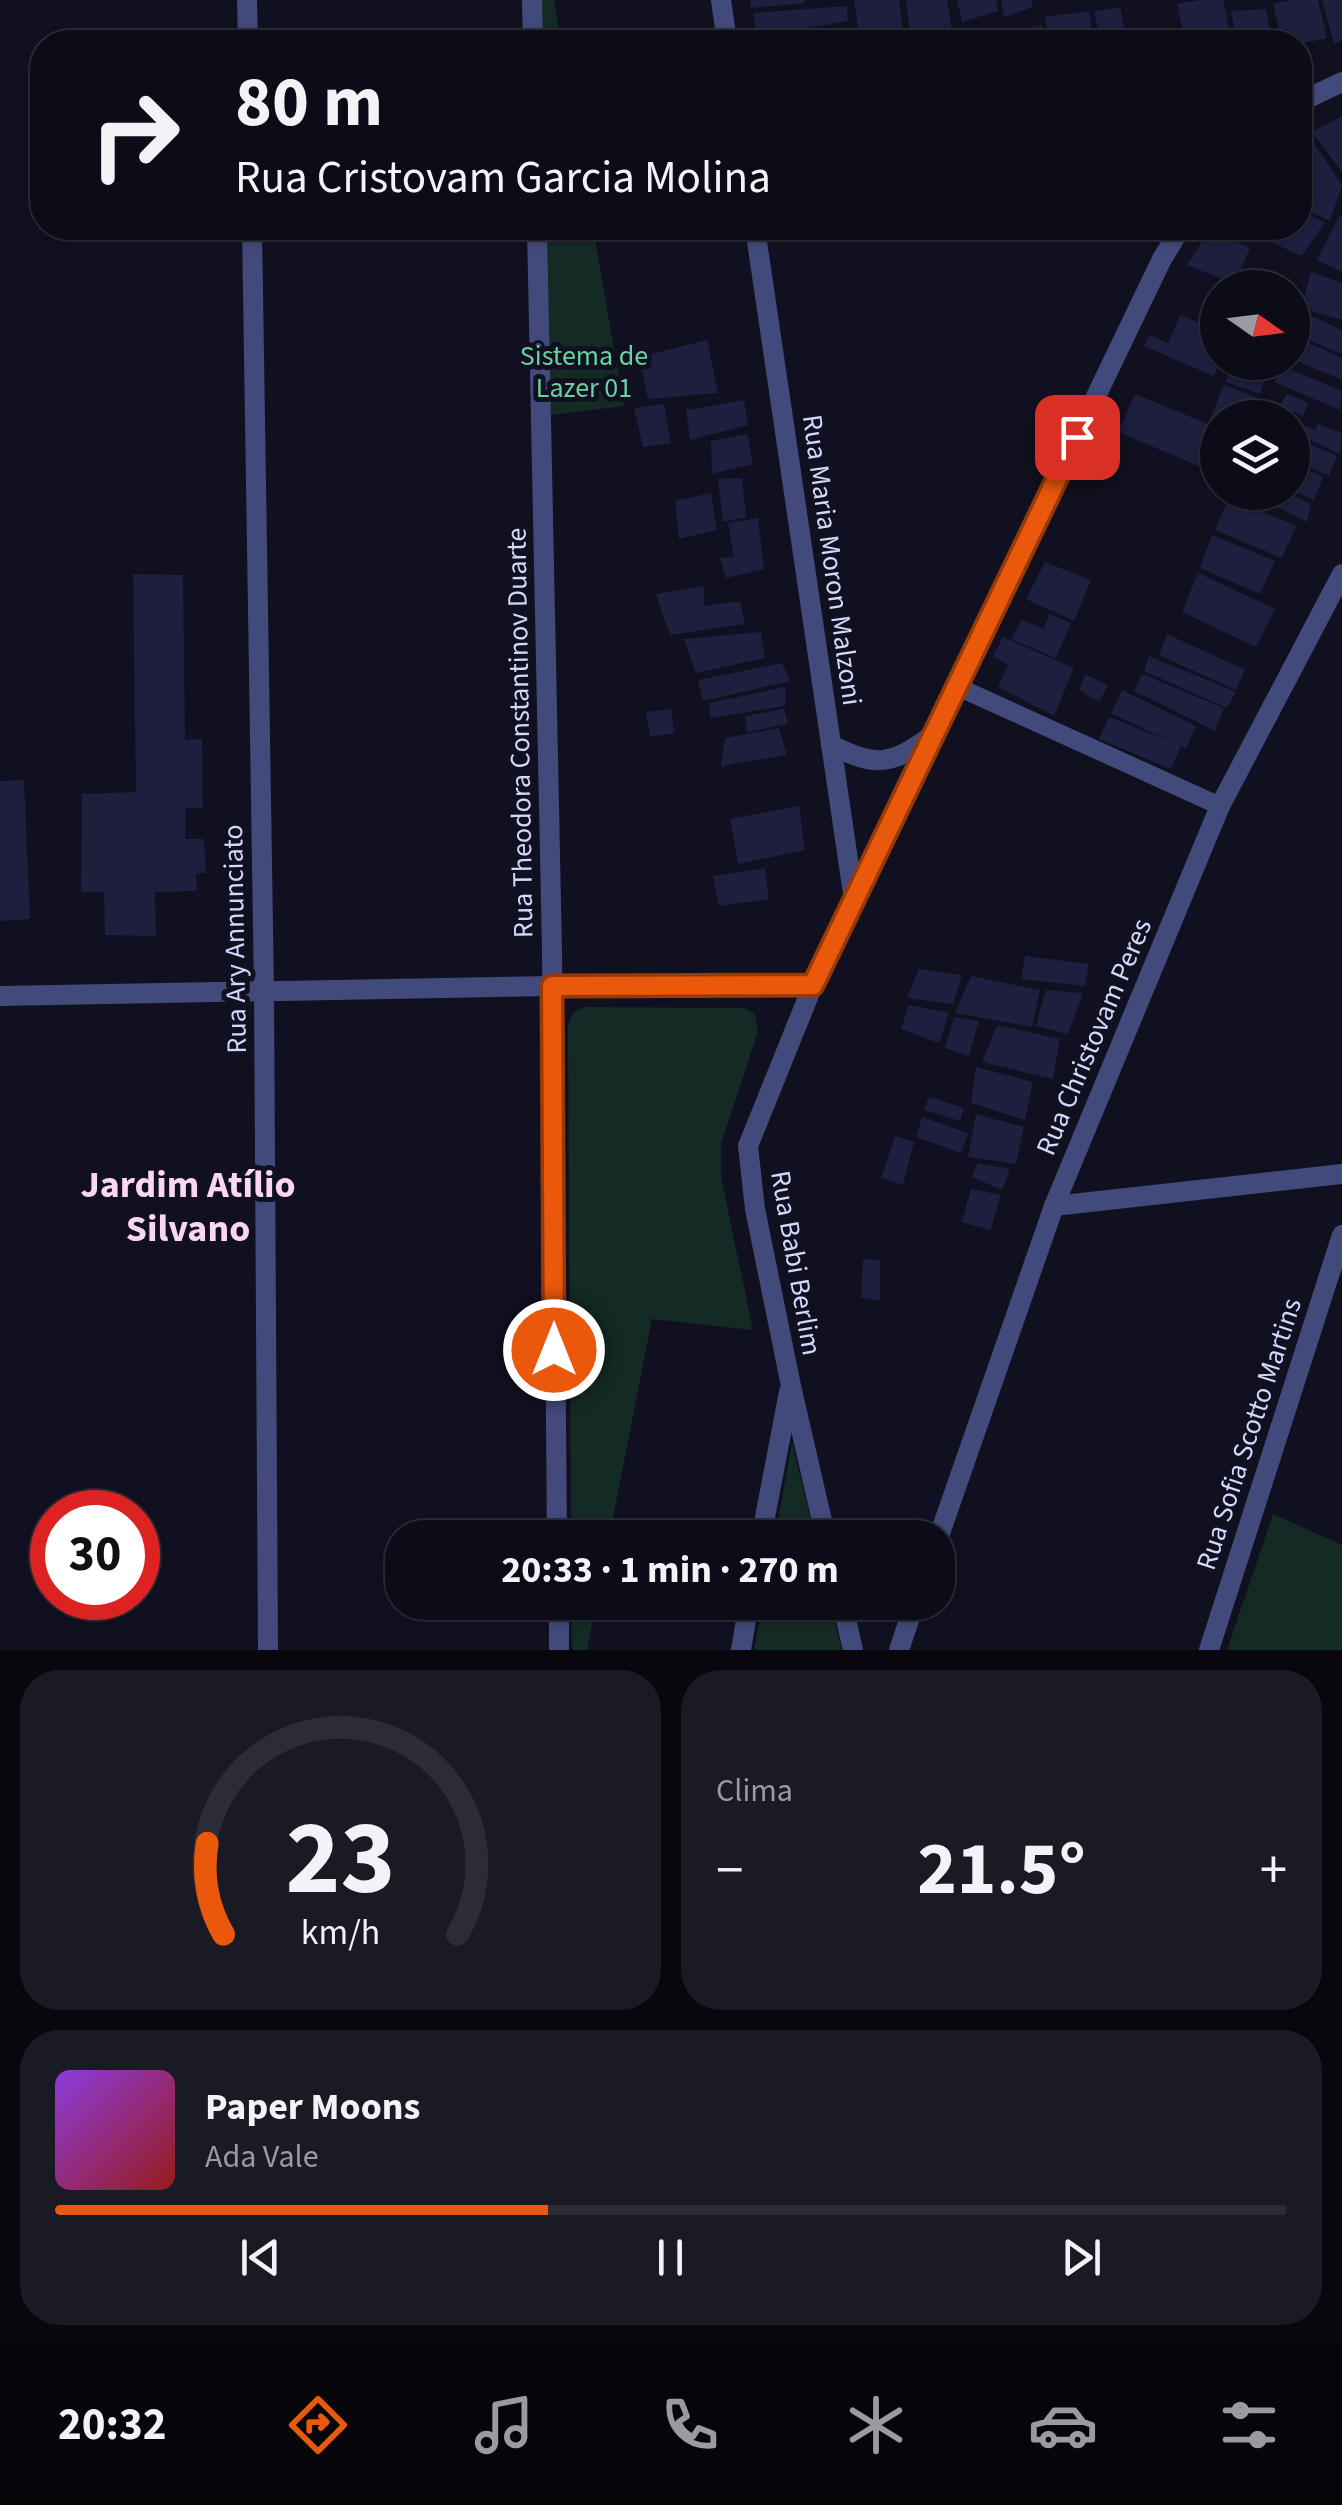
<!DOCTYPE html>
<html lang="pt">
<meta charset="utf-8">
<style>
body{margin:0;font-family:"Source Sans 3",sans-serif;background:#1a1a25;color:#f1f3f6;height:100vh;display:flex;flex-direction:column;font-size:38px;white-space:nowrap}
*{box-sizing:border-box;margin:0}
p{font-size:32px;color:#9a9ba2}
.icon{flex:none;width:55px;height:55px;fill:none;stroke:currentColor;stroke-width:2;stroke-linecap:round;stroke-linejoin:round}
.map{position:relative;height:1650px;overflow:hidden}
.details{display:flex;flex-direction:column;gap:20px;padding:20px;background:#07070d;flex:1}
.details>*{flex:none}
.banner{position:absolute;left:30px;top:30px;width:1282px;height:210px;border-radius:40px;box-shadow:0 2px 8px #0004,0 0 0 2px #2c2c37;background:#0c0c18;color:#f1f3f6;overflow:hidden}
.needle{width:65px;rotate:104deg}
.fabs{position:absolute;left:1200px;top:270px;display:grid;gap:20px}
.fabs a{display:grid;place-items:center;width:110px;height:110px;border-radius:50%;background:#0c0c18;box-shadow:0 2px 8px #0004,0 0 0 2px #2c2c37;font-size:50px}
.speed{position:absolute;left:30px;top:1490px;display:flex;gap:20px;font-size:50px;font-weight:700;text-align:center}
.speed>*{display:grid;place-content:center;width:130px;height:130px;border-radius:50%;background:#0c0c18;box-shadow:0 2px 8px #0004,0 0 0 2px #2c2c37;line-height:1}
.speed .limit{border:15px solid #d22;background:#fff;color:#111}
.pin{position:absolute;display:grid;place-items:center;width:85px;height:85px;color:#fff;margin:-42px;border-radius:20px;box-shadow:0 5px 15px #0006}
.me{position:absolute;width:110px;margin:-55px;rotate:0deg;stroke-linejoin:round;filter:drop-shadow(0 0 8px #0008)}
.turn{display:flex;align-items:center;gap:35px;height:210px;padding:0 40px;font-size:45px}
.turn .icon{width:130px;height:130px;stroke-width:2.5}
.turn b{display:block;font-size:70px;line-height:85px}
.big{font-size:75px;font-weight:700;line-height:1.1}
.details .tile{flex:1;display:flex;flex-direction:column;justify-content:center;gap:15px;min-width:0;padding:0 35px;border-radius:40px;background:#1a1a25}
.details .dial{align-items:center;gap:0}
.dial svg{height:260px;overflow:visible;fill:none;stroke:#2c2c37;stroke-width:7;stroke-linecap:round;text-anchor:middle}
.dial text{fill:#f1f3f6;stroke:none}
.song{display:flex;align-items:center;gap:30px}
.cover{width:120px;height:120px;border-radius:15px;background:linear-gradient(135deg,hsl(270 70% 55%),hsl(0 70% 35%))}
.played{height:10px;border-radius:5px;background:linear-gradient(90deg,#ea580c 40%,#2c2c37 40%)}
.keys{display:flex;justify-content:space-around;direction:ltr}
.heat{display:flex;justify-content:space-between;align-items:center;font-size:55px;direction:ltr}
.details .tiles{flex:1;display:grid;gap:20px;grid-template-columns:1fr 1fr}
.tile:last-child{grid-column:span 2}
.trip{position:absolute;left:385px;top:1520px;width:570px;height:100px;border-radius:40px;background:#0c0c18;box-shadow:0 2px 8px #0004,0 0 0 2px #2c2c37;font-weight:700;line-height:100px;text-align:center}
.dock{display:flex;height:160px;justify-content:space-around;align-items:center;background:#05050a;color:#9a9ba2}
.dock .icon{width:70px;height:70px}
.dock .on{color:#ea580c}
.dock b{font-size:45px;color:#f1f3f6}
.map>svg:first-child{display:block}
.green{fill:#142a24}
.building{fill:#1e1e3f}
.lines{fill:none;stroke-linecap:round;stroke-linejoin:round}
.lane{stroke:#414a7a;stroke-width:18}
.street{stroke:#414a7a;stroke-width:20}
.route-casing{stroke:#983908;stroke-width:25}
.route{stroke:#ea580c;stroke-width:18}
.labels{text-anchor:middle;dominant-baseline:central;stroke-width:10;stroke-linejoin:round;paint-order:stroke}
.park-label{font-size:28px;fill:#69d1a2;stroke:#101020}
.street-label{font-size:28px;fill:#d4d8fa;stroke:#101020}
.district-label{font-size:38px;font-weight:bold;fill:#fad6f4;stroke:#101020}
</style>
<div class="map">
<svg width="1342" height="1650" viewBox="0 0 1342 1650">
<rect width="100%" height="100%" fill="#101020"/>
<g class="green">
<path d="M541,0h13l7,42h-19z"/>
<path d="M547,228h46l31,178 -73,9z"/>
<path d="M585,1007l159,1 11,6 3,17 -37,113v33l32,153 -101,-11 -43,219 -38,-1 -3,-511 5,-13z"/>
<path d="M792,1443l23,94h-40z"/>
<path d="M1273,1514l69,31v105h-115z"/>
<path d="M571,1603h25l-9,47h-15z"/>
<path d="M763,1603h67l12,47h-88z"/>
</g>
<g class="building">
<path d="M751,0h54v3l-54,5z"/>
<path d="M854,0h45l5,42h-44z"/>
<path d="M906,0h41l5,30 -41,12z"/>
<path d="M957,0h39l2,11 -36,11z"/>
<path d="M1001,0h30l2,7 -29,10z"/>
<path d="M1199,0h24l9,42h-47l-8,-38z"/>
<path d="M1291,0h27l9,38 -27,6 -18,-2 -9,-38z"/>
<path d="M1322,0h20v40l-8,4z"/>
<path d="M847,6l1,15 -91,16 -4,-24z"/>
<path d="M1120,7l7,35h-28l-4,-31z"/>
<path d="M1266,9l6,33h-35l-6,-31z"/>
<path d="M1089,11l4,31h-43l-5,-25z"/>
<path d="M1042,25l3,17h-38l-2,-9z"/>
<path d="M850,28l2,14h-87v-2z"/>
<path d="M998,32l1,10h-39v-1z"/>
<path d="M1342,116v56l-30,-40z"/>
<path d="M1312,140l30,45 -12,36 -30,-14v-65z"/>
<path d="M1300,211l25,11 -23,34 -62,-28h60z"/>
<path d="M1339,216l3,1v55l-25,-12z"/>
<path d="M1210,229l40,19 -16,36 -47,-19z"/>
<path d="M1311,272l31,11v37l-41,-12z"/>
<path d="M1305,313l37,17v24l-46,-19z"/>
<path d="M1180,315l38,15 1,32 -5,14 -70,-30 6,-11 18,8z"/>
<path d="M1295,337l47,21v22l-50,-21z"/>
<path d="M707,340l11,53 -70,6 -9,-42z"/>
<path d="M1233,362h38l-11,32 -34,-12z"/>
<path d="M1284,367l58,24 -2,19 -66,-28z"/>
<path d="M1224,385l32,12 -7,21h-31v7l-9,-4z"/>
<path d="M1135,394l80,33 -14,40 -83,-35z"/>
<path d="M1287,394l21,9 -5,13 -24,-10z"/>
<path d="M744,400l4,25 -58,15 -4,-30z"/>
<path d="M664,404l7,39 -28,4 -9,-39z"/>
<path d="M1292,420l23,10 3,-6 24,9 -2,21 -48,-22z"/>
<path d="M747,434l6,30 -41,10 -1,-33z"/>
<path d="M1292,436l45,20 -8,20 -28,-13v-6l-9,-4z"/>
<path d="M1292,463l31,14 -9,23 -22,-10z"/>
<path d="M742,478l4,39 -23,5 -5,-43z"/>
<path d="M1247,492h38l26,12 -4,18z"/>
<path d="M711,493l6,37 -38,9 -4,-38z"/>
<path d="M1229,497l67,29 -14,32 -67,-28z"/>
<path d="M758,518l6,51 -38,9 -6,-20 14,-1 -6,-34z"/>
<path d="M1212,535l63,26 -15,33 -60,-26z"/>
<path d="M1045,562l46,18 -17,41 -48,-22z"/>
<path d="M1198,573l77,36 -19,38 -74,-35z"/>
<path d="M133,574l50,1 2,165 17,-1 1,69h-18v31h19l2,34h-10l1,18 -42,1 1,44 -51,-1 -1,-43h-23l1,-98 54,-2z"/>
<path d="M704,586v20l36,-5 5,23 -75,11 -14,-41z"/>
<path d="M1049,614l22,9 -15,35 -45,-19 11,-19 22,9z"/>
<path d="M761,632l4,26 -69,15 -12,-34z"/>
<path d="M1167,634l78,36 -9,20 -77,-35z"/>
<path d="M1003,637l71,31 -20,48 -56,-29 10,-22 -15,-9z"/>
<path d="M1149,656l85,35 2,1 -9,16 -83,-37z"/>
<path d="M782,663l8,18 -87,20 -5,-21z"/>
<path d="M1085,674l23,11 -9,17 -20,-12z"/>
<path d="M1142,674l82,34 -9,23 -81,-40z"/>
<path d="M785,687v19l-75,12 -1,-15z"/>
<path d="M1122,690l74,36 -10,22 -5,-2 -10,23 -72,-30 10,-22 65,26 -63,-30z"/>
<path d="M671,709l3,24 -24,4 -4,-25z"/>
<path d="M784,709l4,15 -41,8 -2,-16z"/>
<path d="M779,728l8,27 -66,11 4,-28z"/>
<path d="M24,780l6,139 -30,2v-140z"/>
<path d="M799,806l6,44 -67,14 -8,-45z"/>
<path d="M765,868l4,31 -50,7 -6,-30z"/>
<path d="M1025,956l64,8 -4,22 -64,-7z"/>
<path d="M919,969l43,6 -9,29 -46,-6z"/>
<path d="M971,976l69,14 -8,37 -77,-14z"/>
<path d="M1046,990l37,3 -15,41 -32,-8z"/>
<path d="M909,1005l40,8 -10,30 -38,-14z"/>
<path d="M954,1017l25,4 -10,35 -24,-8z"/>
<path d="M997,1025l63,14 -7,40 -71,-17z"/>
<path d="M976,1067l57,15 -8,38 -54,-17z"/>
<path d="M929,1097l35,11 -4,13 -36,-11z"/>
<path d="M976,1114l48,13 -8,37 -48,-7z"/>
<path d="M922,1117l46,16 -7,20 -45,-16z"/>
<path d="M895,1136l19,6 -11,43 -22,-7z"/>
<path d="M978,1163l32,6 -8,21 -30,-13z"/>
<path d="M971,1189l30,6 -11,35 -28,-8z"/>
<path d="M863,1259l17,1v40l-19,-2z"/>
</g>
<g class="lines">
<path class="lane" d="M958,687l262,119"/>
<g class="street">
<path d="M247,0l1,42"/>
<path d="M532,0l1,42"/>
<path d="M721,0l6,42"/>
<path d="M1300,102l42,-20"/>
<path d="M252,228l12,763 4,659"/>
<path d="M537,228l15,723 5,587"/>
<path d="M755,228l99,672"/>
<path d="M831,745c47,23 60,20 102,-10"/>
<path d="M0,996l552,-10 261,-1"/>
<path d="M1054,1206l288,-32"/>
<path d="M761,1538l28,-146"/>
<path d="M826,1538l-35,-152 -36,-177 -7,-63 65,-161 349,-726 19,-31"/>
<path d="M938,1539l116,-333 166,-400 122,-232"/>
<path d="M559,1602v48"/>
<path d="M842,1602l11,48"/>
<path d="M741,1650l8,-48"/>
<path d="M899,1650l16,-48"/>
<path d="M1209,1650l133,-415"/>
</g>
</g>
<g class="lines">
<g class="route-casing">
<path id="route" d="M554,1350l-2,-364 261,-1 264,-548"/>
</g>
<use href="#route" class="route"/>
</g>
<g class="labels">
<g class="park-label">
<text x="584" y="356">Sistema de<tspan x="584" dy="32">Lazer 01</tspan></text>
</g>
<g class="street-label">
<text transform="translate(832 560) rotate(82)">Rua Maria Moron Malzoni</text>
<text transform="translate(520 733) rotate(-91)">Rua Theodora Constantinov Duarte</text>
<text transform="translate(235 939) rotate(-91)">Rua Ary Annunciato</text>
<text transform="translate(1094 1037) rotate(-67)">Rua Christovam Peres</text>
<text transform="translate(796 1263) rotate(80)">Rua Babi Berlim</text>
<text transform="translate(1249 1434) rotate(-72)">Rua Sofia Scotto Martins</text>
</g>
<g class="district-label">
<text x="188" y="1185">Jardim Atílio<tspan x="188" dy="44">Silvano</tspan></text>
</g>
</g>
</svg>
<div class="fabs">
<a><svg class="needle" viewBox="-14 -14 28 28"><path d="M0-13l5 13h-10z" fill="#e53935"/><path d="M0 13l5-13h-10z" fill="#9a9ba2"/></svg></a>
<a><svg class="icon" aria-label="layers" viewBox="0 0 24 24"><path d="M12 4l9 5-9 5-9-5zM3 14l9 5 9-5"/></svg></a>
</div>
<div class="speed"><div class="limit">30</div></div>
<div class="pin" style="left:1077px;top:437px;background:#d93025"><svg class="icon" aria-label="arrive" viewBox="0 0 24 24"><path d="M6 21V4h12l-3 4 3 4H6"/></svg></div>
<svg class="me" style="left:554px;top:1350px" viewBox="-20 -20 40 40"><circle r="17" fill="#ea580c" stroke="#fff" stroke-width="3"/><path d="M0-11L8 9 0 5-8 9z" fill="#fff"/></svg>
<div class="trip">20:33 · 1 min · 270 m</div>
<div class="banner">
<div class="turn"><svg class="icon" aria-label="right" viewBox="0 0 24 24"><path d="M7 20v-9h11M14 6l5 5-5 5"/></svg><div><b>80 m</b>Rua Cristovam Garcia Molina</div></div>
</div>
</div>
<section class="details">
<div class="tiles">
<div class="tile dial"><svg viewBox="0 0 100 80">
<path d="M14 69A42 42 0 1 1 86 69"/>
<path d="M14 69A42 42 0 0 1 9 41" stroke="#ea580c"/>
<text x="50" y="56" font-size="32" font-weight="700">23</text>
<text x="50" y="72" font-size="11">km/h</text>
</svg></div>
<div class="tile"><p>Clima</p>
<div class="heat"><a>−</a><b class="big">21.5°</b><a>+</a></div>
</div>
<div class="tile">
<div class="song"><i class="cover"></i><div><b>Paper Moons</b><p>Ada Vale</p></div></div>
<div class="played"></div>
<div class="keys"><svg class="icon" aria-label="previous" viewBox="0 0 24 24"><path d="M18 5L8 12l10 7zM5 5v14"/></svg><svg class="icon" aria-label="pause" viewBox="0 0 24 24"><path d="M8 5v14M16 5v14"/></svg><svg class="icon" aria-label="next" viewBox="0 0 24 24"><path d="M6 5l10 7-10 7zM19 5v14"/></svg></div>
</div>
</div>
</section>
<nav class="dock">
<b>20:32</b>
<svg class="icon on" aria-label="directions" viewBox="0 0 24 24"><path d="M12 3l9 9-9 9-9-9zM9 14v-3h6M13 9l2 2-2 2"/></svg>
<svg class="icon" aria-label="music" viewBox="0 0 24 24"><path d="M9 18V5l10-2v13"/><circle cx="6" cy="18" r="3"/><circle cx="16" cy="16" r="3"/></svg>
<svg class="icon" aria-label="phone" viewBox="0 0 24 24"><path d="M5 4h4l2 5-3 2q2 4 5 5l2-3 5 2v4C11 20 4 13 5 4z"/></svg>
<svg class="icon" aria-label="climate" viewBox="0 0 24 24"><path d="M12 3v18M4 7l16 10M4 17L20 7"/></svg>
<svg class="icon" aria-label="car" viewBox="0 0 24 24"><path d="M5 17H2v-5l4-1 3-4h7l3 4 3 1v5h-3M9 17h6M6 11h13"/><circle cx="7" cy="17" r="2"/><circle cx="17" cy="17" r="2"/></svg>
<svg class="icon" aria-label="filters" viewBox="0 0 24 24"><path d="M4 7h16M4 17h16"/><circle cx="9" cy="7" r="2"/><circle cx="15" cy="17" r="2"/></svg>
</nav>
